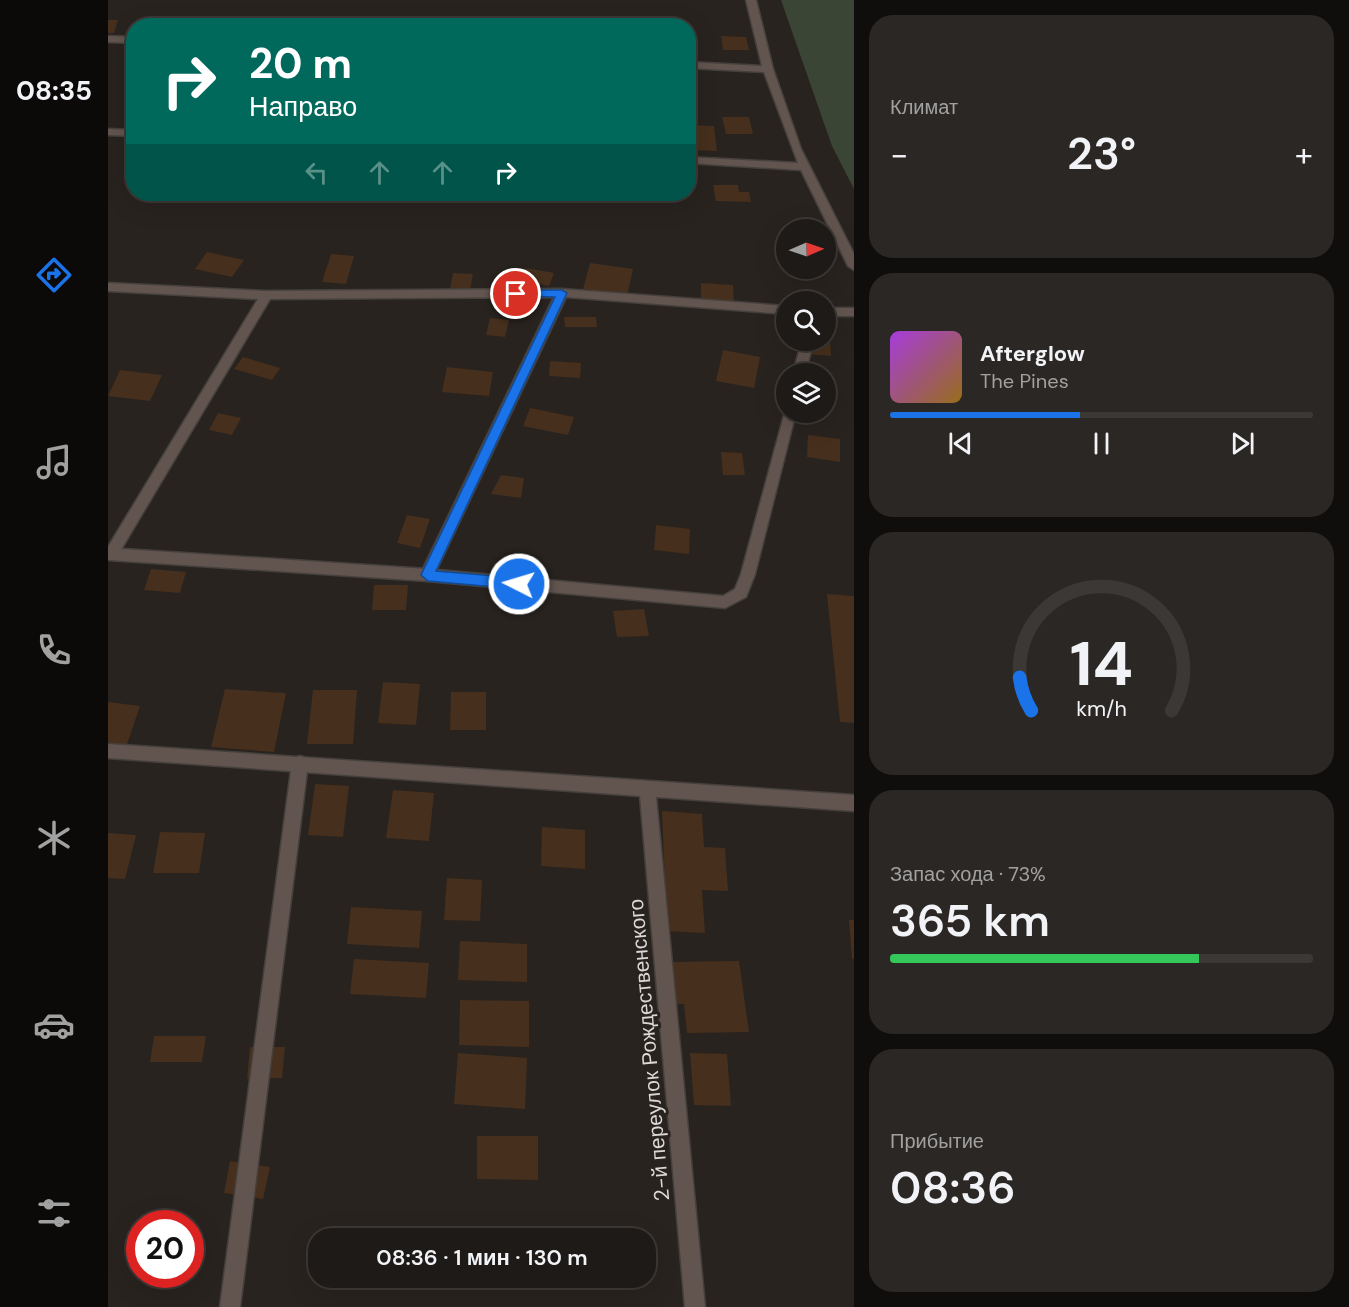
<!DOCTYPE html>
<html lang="ru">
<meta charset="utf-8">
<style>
body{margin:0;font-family:"DM Sans",sans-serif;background:#2b2724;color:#f1f3f6;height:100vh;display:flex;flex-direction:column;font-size:22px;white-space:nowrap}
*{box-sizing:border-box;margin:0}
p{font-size:20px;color:#a1a1a1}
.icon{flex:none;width:33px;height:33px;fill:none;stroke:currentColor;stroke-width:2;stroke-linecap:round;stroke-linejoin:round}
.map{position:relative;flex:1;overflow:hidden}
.details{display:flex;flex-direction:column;gap:15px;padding:15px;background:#100e0d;width:495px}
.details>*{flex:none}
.hud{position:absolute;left:18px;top:18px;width:570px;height:183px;border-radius:24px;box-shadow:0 6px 24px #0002,0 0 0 2px #3c3836;background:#00695c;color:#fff;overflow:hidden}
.needle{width:39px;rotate:88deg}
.fabs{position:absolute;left:668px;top:219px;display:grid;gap:12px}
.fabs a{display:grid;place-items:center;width:60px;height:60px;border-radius:50%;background:#1e1a17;box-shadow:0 6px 24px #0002,0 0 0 2px #3c3836;font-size:30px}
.speed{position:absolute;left:18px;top:1210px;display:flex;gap:12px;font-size:30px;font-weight:700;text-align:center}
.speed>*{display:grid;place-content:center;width:78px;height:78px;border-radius:50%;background:#1e1a17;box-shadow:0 6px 24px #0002,0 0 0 2px #3c3836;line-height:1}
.speed .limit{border:9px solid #d22;background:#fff;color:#111}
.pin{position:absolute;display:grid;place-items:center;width:51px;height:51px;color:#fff;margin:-26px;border:3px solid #fff;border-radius:50%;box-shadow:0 2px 6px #0007}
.me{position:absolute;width:66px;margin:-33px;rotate:275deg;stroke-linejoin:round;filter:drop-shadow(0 0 4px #0008)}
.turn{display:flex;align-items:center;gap:21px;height:126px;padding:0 24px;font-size:27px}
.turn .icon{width:78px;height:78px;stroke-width:2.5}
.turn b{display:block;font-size:42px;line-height:51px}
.lanes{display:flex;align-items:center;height:57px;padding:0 24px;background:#0003;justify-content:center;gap:30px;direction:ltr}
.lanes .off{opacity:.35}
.big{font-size:45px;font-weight:600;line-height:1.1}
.details .widget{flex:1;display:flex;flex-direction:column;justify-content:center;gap:9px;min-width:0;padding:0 21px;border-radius:24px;background:#2b2724}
.details .dial{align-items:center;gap:0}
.dial svg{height:156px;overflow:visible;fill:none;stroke:#3c3836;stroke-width:7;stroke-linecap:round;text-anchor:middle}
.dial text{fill:#f1f3f6;stroke:none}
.song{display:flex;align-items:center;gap:18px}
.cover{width:72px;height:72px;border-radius:9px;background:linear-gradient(135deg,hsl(280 70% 55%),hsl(40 70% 35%))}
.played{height:6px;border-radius:3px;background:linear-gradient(90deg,#1a73e8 45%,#3c3836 45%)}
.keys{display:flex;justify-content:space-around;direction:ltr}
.heat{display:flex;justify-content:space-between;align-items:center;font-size:33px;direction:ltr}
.charge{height:9px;border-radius:4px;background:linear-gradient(90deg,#34c759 73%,#3c3836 0)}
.trip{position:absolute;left:200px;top:1228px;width:348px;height:60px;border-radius:24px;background:#1e1a17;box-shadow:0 6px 24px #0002,0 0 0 2px #3c3836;font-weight:600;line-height:60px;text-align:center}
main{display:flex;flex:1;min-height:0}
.tab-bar{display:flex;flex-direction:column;width:108px;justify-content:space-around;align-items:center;background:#0c0a09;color:#a1a1a1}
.tab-bar .icon{width:42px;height:42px}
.tab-bar .current{color:#1a73e8}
.tab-bar b{font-size:27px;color:#f1f3f6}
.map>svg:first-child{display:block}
.green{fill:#3b4536}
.building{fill:#462f1c}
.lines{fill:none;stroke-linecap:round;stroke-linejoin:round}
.service-casing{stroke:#45403c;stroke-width:3}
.minor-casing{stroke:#45403c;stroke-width:3}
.service{fill:#62544f;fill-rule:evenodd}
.minor{fill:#62544f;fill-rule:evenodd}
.route{fill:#1a73e8;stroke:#114b97;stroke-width:1.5}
.labels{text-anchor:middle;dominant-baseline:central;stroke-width:6;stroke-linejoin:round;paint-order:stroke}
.near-street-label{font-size:21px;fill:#dcd8d6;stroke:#28231f}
</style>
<main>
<nav class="tab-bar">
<b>08:35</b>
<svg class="icon current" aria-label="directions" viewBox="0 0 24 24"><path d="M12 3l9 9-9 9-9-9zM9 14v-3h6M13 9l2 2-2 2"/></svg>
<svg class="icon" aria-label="music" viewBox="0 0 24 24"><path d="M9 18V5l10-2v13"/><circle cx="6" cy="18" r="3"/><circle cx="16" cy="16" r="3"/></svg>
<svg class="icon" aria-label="phone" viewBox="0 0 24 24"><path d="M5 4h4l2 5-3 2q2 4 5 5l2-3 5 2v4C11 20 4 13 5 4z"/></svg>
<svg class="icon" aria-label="climate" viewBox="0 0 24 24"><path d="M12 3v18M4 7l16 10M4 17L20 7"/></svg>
<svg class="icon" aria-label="car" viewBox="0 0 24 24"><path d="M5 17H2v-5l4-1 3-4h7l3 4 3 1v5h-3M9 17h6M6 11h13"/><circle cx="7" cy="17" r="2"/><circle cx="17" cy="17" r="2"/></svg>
<svg class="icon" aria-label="filters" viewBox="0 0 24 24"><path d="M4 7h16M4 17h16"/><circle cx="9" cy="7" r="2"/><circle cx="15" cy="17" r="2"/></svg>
</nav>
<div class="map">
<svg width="746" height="1307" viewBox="0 0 746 1307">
<rect width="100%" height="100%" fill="#28231f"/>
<path class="green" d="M673,0h73v189l-22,-43z"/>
<g class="building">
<path d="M0,20h10l-4,13h-6z"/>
<path d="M613,36l25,1 3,13h-26z"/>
<path d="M614,117h27l4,17h-27z"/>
<path d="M580,125l26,1 3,25 -29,-1z"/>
<path d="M605,185h25l1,7h10l2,10 -35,-1z"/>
<path d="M99,252l37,8 -12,17 -37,-8z"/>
<path d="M223,254l23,2 -8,28 -24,-2z"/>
<path d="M482,263l43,6 -6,27 -44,-7z"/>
<path d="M418,268l28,5 -5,13 -28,-6z"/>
<path d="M345,273l20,1 -3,16 -20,-1z"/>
<path d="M593,283l32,2 1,21 -33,-2z"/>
<path d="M456,317h32l1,10h-32z"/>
<path d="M382,318l19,2 -4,17 -19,-2z"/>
<path d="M698,340h24l1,16 -24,-2z"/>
<path d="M615,350l37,7 -6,31 -38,-7z"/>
<path d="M135,357l37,11 -8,12 -38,-11z"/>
<path d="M442,361l31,2 -1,15 -31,-2z"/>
<path d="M339,367l46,5 -4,24 -47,-4z"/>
<path d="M12,370l42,5 -12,26 -42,-5z"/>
<path d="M422,408l44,9 -6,18 -45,-9z"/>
<path d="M110,413l23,5 -9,17 -23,-5z"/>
<path d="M700,435l32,4v23l-33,-5z"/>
<path d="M613,452l21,1 3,22h-22z"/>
<path d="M393,475l23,3 -3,20 -30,-4z"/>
<path d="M299,515l23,4 -10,29 -23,-5z"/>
<path d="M548,525l34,4 -1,25 -35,-4z"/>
<path d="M43,569l35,3 -6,21 -36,-3z"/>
<path d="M266,585h34l-2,25h-34z"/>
<path d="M719,594l27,2v127l-14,-1z"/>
<path d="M536,609l5,27 -32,1 -4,-26z"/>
<path d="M275,682l37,2 -4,41 -38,-2z"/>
<path d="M117,689l61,4 -12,59 -63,-5z"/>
<path d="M205,690h44l-4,54h-46z"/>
<path d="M343,692h35v38h-36z"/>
<path d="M0,702l32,4 -14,41 -18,-2z"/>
<path d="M207,784l34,2 -6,51 -35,-2z"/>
<path d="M285,790l41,3 -5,48 -43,-3z"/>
<path d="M554,811l40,3 2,33 21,1 3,43 -26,-1 3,43 -38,-2z"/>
<path d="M434,827l43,3v39l-44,-3z"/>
<path d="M52,832l45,1 -6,40h-46z"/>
<path d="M0,833l28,2 -11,44 -17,-1z"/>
<path d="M339,878l35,2 -2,41 -36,-1z"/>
<path d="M243,907l71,4 -3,37 -72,-4z"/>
<path d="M741,920h5v39h-2z"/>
<path d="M352,941l67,3v38l-69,-2z"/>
<path d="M246,959l75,4 -3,35 -76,-4z"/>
<path d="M631,961l10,71 -62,1 -3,-29h-11l-5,-42z"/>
<path d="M352,1000l69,1v46l-70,-2z"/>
<path d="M46,1036h52l-4,26h-52z"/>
<path d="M142,1047h35l-3,31 -35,1z"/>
<path d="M350,1053l69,5 -2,51 -71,-5z"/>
<path d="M582,1053l37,1 4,52 -37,-1z"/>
<path d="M369,1136h61v44l-61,-1z"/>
<path d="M122,1161l40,6 -7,32 -39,-6z"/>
</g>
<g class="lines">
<g class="service-casing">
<g id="service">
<path d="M638,0h10l17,69 28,80 53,105v16l-6,-4 -47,-96 -113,-7v-6l110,6 -34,-91 -76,-4v-6l74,4z"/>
<path d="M0,36l26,1v6l-26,-1z"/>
<path d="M0,129l26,1v6l-26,-1z"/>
<path d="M694,340h12l-9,34h-12z"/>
<path d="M678,408v4h10l-41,162 -9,23 -21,11 -298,-27 -319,-21v-12l319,21 296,27 12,-7 6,-15z"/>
<path d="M192,756l6,2 2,5 -68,544h-20l72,-544 2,-5z"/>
</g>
</g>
<g class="minor-casing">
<g id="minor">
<path d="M0,283l158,8 296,-2 224,17v8l-220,-17 -132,278 -7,6 -7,-6 134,-278 -284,2 -154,259 -8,1v-12l150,-248 -150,-8z"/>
<rect x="717" y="308" width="29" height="8"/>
<path d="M0,744l746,51v16l-198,-14 49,510h-20l-45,-511 -532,-38z"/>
</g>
</g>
<use href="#service" class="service"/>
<use href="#minor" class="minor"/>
</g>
<path class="route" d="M408,290h46l5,3 -131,278 83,7 7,6 -7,5 -91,-8 -7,-6 134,-278 -42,-1 -2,-2z"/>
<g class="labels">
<g class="near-street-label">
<text transform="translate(541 1050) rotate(-95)">2-й переулок Рождественского</text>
</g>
</g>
</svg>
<div class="fabs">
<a><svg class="needle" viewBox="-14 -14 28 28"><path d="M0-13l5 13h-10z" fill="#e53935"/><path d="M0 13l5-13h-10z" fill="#a1a1a1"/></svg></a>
<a><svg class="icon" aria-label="search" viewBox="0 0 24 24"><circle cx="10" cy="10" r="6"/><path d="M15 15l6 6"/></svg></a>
<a><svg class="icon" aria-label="layers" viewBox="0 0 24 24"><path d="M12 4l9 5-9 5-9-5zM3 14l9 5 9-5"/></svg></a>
</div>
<div class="speed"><div class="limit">20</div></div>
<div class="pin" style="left:408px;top:294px;background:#d93025"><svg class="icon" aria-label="arrive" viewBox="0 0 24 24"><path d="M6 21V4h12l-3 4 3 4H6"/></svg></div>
<svg class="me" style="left:411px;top:584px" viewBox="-20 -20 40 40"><circle r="17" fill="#1a73e8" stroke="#fff" stroke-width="3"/><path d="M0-11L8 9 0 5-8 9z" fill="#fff"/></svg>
<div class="trip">08:36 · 1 мин · 130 m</div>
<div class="hud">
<div class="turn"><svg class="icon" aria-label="right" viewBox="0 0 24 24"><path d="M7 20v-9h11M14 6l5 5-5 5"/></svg><div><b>20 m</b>Направо</div></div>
<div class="lanes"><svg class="icon off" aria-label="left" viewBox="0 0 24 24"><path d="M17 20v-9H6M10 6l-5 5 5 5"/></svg><svg class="icon off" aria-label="ahead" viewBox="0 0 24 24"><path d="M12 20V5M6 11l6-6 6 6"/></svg><svg class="icon off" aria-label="ahead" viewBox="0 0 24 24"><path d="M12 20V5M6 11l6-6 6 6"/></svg><svg class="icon" aria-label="right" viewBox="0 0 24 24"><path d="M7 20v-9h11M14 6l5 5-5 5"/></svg></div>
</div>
</div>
<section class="details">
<div class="widget"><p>Климат</p>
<div class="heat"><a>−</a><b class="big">23°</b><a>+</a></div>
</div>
<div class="widget">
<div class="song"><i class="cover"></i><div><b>Afterglow</b><p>The Pines</p></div></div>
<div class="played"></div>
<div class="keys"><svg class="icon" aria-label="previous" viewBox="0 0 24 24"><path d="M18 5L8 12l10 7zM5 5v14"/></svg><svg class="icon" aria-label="pause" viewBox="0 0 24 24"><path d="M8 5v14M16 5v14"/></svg><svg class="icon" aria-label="next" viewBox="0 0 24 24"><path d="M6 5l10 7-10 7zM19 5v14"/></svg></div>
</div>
<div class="widget dial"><svg viewBox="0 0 100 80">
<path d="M14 69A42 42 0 1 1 86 69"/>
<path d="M14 69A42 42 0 0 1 8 52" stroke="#1a73e8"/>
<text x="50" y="56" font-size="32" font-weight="700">14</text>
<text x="50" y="72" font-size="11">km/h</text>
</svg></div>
<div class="widget"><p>Запас хода · 73%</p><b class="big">365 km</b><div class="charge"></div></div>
<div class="widget"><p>Прибытие</p><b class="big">08:36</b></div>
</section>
</main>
